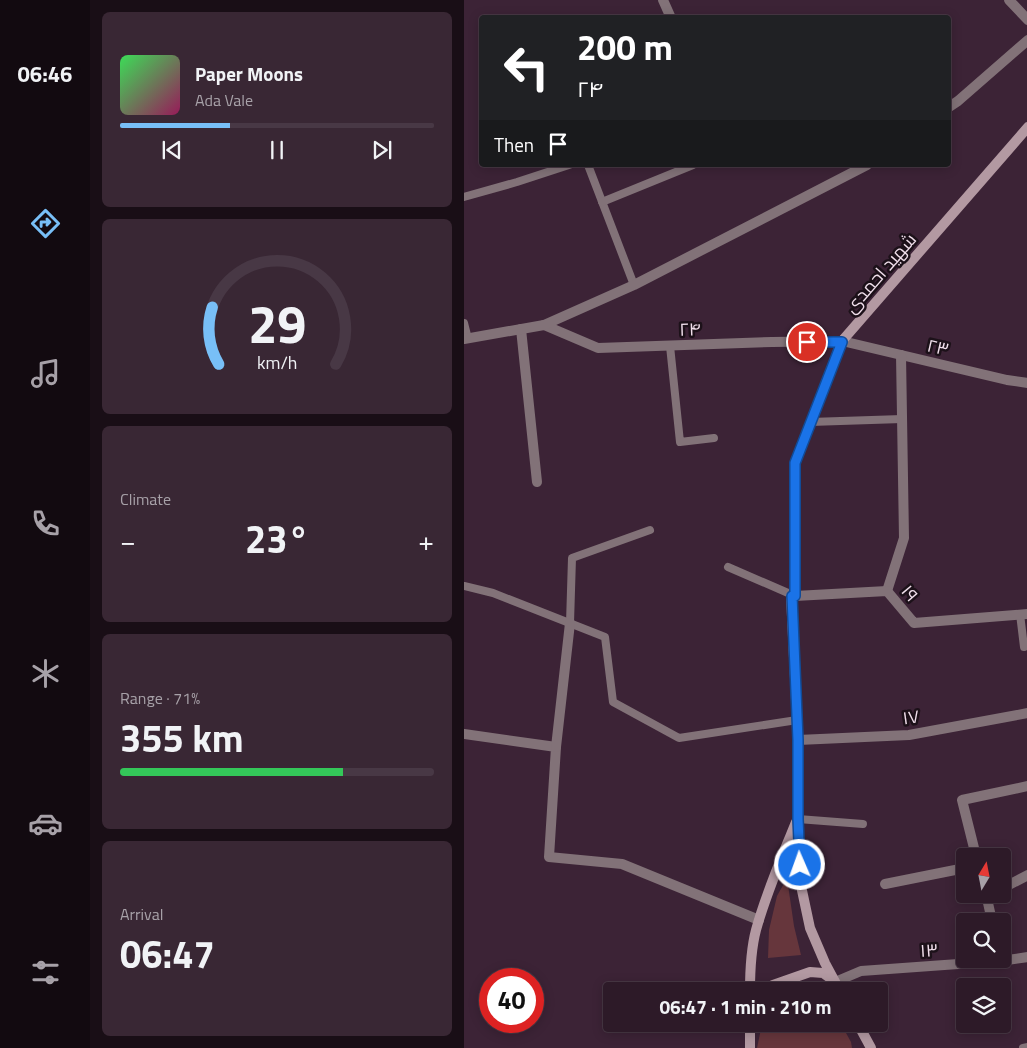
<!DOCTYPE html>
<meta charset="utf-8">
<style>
body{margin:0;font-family:"Titillium Web",Cairo,sans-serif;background:#392734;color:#f1f3f6;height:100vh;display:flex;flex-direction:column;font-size:19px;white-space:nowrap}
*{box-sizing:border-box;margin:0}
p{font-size:16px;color:#a7a1a8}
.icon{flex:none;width:28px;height:28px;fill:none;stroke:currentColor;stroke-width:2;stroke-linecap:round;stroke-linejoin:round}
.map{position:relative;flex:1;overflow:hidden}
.details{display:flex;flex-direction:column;gap:12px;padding:12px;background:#190e16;width:374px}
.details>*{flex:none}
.guide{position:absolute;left:15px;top:15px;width:472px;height:152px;border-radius:5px;box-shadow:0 2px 12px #0003,0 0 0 1px #483845;background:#202124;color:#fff;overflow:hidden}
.needle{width:32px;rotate:10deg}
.buttons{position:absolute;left:492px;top:848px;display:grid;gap:10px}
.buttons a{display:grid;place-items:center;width:55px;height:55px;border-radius:5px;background:#2d1a28;box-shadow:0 2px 12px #0003,0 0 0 1px #483845;font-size:25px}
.speed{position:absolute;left:15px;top:968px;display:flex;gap:10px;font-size:25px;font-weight:700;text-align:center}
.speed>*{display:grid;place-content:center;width:65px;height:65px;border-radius:50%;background:#2d1a28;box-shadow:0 2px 12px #0003,0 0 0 1px #483845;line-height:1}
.speed .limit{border:8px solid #d22;background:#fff;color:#111}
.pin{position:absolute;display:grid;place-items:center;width:42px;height:42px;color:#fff;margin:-21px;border:2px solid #fff;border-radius:50%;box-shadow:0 1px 5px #0007}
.me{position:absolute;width:55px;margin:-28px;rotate:358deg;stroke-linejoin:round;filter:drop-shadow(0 0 4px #0008)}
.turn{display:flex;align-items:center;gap:18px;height:105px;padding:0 15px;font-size:22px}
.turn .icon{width:65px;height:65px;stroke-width:2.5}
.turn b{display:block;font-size:35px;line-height:42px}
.then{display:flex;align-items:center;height:48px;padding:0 15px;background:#0003;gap:10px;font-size:19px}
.big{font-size:38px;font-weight:700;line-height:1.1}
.details .widget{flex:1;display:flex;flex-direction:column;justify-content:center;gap:8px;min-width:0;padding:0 18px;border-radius:8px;background:#392734}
.details .dial{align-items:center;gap:0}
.dial svg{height:130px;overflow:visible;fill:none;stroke:#483845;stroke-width:7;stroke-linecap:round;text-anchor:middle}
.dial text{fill:#f1f3f6;stroke:none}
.song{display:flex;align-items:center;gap:15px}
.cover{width:60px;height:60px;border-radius:8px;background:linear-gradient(135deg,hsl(130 70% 55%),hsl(330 70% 35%))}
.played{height:5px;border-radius:2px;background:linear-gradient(90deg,#78bff7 35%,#483845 35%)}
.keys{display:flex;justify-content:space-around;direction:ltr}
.heat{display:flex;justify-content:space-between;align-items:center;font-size:28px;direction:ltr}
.charge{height:8px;border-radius:4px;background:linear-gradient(90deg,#34c759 71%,#483845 0)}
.trip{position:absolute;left:139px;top:982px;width:285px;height:50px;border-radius:5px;background:#2d1a28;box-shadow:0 2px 12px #0003,0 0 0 1px #483845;font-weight:700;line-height:50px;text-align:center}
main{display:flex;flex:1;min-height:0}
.menu{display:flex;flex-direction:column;width:90px;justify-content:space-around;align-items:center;background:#120a10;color:#a7a1a8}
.menu .icon{width:35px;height:35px}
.menu .active{color:#78bff7}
.menu b{font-size:22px;color:#f1f3f6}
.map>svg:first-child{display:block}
.green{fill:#66363c}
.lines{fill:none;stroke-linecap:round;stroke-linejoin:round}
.lane{stroke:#827278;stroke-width:8}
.street{stroke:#827278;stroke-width:10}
.secondary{stroke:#b399a2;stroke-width:10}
.route-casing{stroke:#114b97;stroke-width:12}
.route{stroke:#1a73e8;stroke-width:9}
.labels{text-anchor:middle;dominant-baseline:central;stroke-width:5;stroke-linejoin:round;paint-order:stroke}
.street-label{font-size:18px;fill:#f1e0ec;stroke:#1c1119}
</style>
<main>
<nav class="menu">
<b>06:46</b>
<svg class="icon active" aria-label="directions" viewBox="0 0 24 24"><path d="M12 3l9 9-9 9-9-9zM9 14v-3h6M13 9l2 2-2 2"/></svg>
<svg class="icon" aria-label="music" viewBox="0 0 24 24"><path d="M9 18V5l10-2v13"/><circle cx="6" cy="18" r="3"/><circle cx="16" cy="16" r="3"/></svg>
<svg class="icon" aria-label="phone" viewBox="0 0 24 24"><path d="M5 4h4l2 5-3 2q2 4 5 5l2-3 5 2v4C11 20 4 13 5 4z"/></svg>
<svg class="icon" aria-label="climate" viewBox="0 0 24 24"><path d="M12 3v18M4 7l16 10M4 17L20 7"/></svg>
<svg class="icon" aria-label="car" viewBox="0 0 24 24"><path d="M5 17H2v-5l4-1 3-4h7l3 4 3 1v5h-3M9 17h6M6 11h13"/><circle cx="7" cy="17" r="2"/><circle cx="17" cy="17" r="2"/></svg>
<svg class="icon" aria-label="filters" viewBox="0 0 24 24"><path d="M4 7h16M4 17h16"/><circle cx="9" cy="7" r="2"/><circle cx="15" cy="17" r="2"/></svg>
</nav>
<section class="details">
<div class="widget">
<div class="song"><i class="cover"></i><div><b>Paper Moons</b><p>Ada Vale</p></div></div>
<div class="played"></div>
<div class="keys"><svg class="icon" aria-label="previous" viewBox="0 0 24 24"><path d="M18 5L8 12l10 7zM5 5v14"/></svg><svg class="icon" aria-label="pause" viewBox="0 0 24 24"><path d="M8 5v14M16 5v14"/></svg><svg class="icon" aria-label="next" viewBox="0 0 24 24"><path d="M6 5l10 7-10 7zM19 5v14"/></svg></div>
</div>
<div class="widget dial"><svg viewBox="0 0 100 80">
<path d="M14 69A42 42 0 1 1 86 69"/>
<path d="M14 69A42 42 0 0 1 10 34" stroke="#78bff7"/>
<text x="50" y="56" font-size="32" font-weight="700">29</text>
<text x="50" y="72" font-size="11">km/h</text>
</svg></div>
<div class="widget"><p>Climate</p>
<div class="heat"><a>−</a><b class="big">23°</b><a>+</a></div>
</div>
<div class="widget"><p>Range · 71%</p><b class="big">355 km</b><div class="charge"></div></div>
<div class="widget"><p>Arrival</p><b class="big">06:47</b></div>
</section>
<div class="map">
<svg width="564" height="1048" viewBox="0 0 564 1048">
<rect width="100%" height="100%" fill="#3c2336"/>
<g class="green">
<path d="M323,878l7,48 7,29 -33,3 1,-28 8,-34z"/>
<path d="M298,1024h79l10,18 1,6h-95z"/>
</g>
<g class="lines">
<g class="lane">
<path d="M124,165l46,120"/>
<path d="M0,197l53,-15 52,-17"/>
<path d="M138,202l91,-37"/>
<path d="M0,323l4,16"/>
<path d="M206,346l10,96 34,-4"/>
<path d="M346,422l92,-3"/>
<path d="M264,567l67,29"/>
<path d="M0,586l29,7 112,44 8,65 66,36 118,-18"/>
<path d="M556,614l4,33"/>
<path d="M106,623l2,-65 78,-28"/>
<path d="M334,819l65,5"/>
<path d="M559,1048l5,-1"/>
</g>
<g class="street">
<path d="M199,0l8,18"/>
<path d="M545,0l19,20"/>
<path d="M485,107l9,-6 70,-61"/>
<path d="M80,325l54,23 174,-6 70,-1 165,39 21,3"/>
<path d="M57,329l16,153"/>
<path d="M0,339l80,-14 90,-40 233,-120"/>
<path d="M423,591l17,-53 -3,-183"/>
<path d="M331,596l92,-5 27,32 114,-9"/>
<path d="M0,734l92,13 -7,110 73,7 137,56"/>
<path d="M334,740l111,-5 119,-22"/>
<path d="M92,747l14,-124"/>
<path d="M512,856l-14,-56 66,-14"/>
<path d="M421,884l80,-16"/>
<path d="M539,888l25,-13"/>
<path d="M522,894l6,27"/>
<path d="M371,982l26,-11 139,-10 28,-4"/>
</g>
<g class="secondary">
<path d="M286,991c0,-19 1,-42 6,-61 10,-37 26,-73 40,-108"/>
<path d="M301,991l8,-6 37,-13 13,1 11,8"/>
<path d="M376,991l-15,-28 -15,-35 -10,-47 -2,-62v-79l-7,-144h4v-133l47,-122 186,-214"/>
<path d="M394,1024l13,24"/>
<path d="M286,1048v-24"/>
</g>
</g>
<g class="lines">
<g class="route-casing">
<path id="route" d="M336,865l-2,-46v-79l-6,-144h3v-133l47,-121h-35"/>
</g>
<use href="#route" class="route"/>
</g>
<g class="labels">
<g class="street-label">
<text transform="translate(416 273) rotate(-49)">شهید احمدی</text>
<text transform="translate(226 329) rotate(-2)">۲۴</text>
<text transform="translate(474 347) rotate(13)">۲۳</text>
<text transform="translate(446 593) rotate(50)">۱۹</text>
<text transform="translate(447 717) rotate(-8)">۱۷</text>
<text transform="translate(465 950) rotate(-4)">۱۳</text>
</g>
</g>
</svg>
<div class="buttons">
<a><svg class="needle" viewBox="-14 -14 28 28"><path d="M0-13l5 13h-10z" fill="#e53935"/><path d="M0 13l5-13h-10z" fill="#a7a1a8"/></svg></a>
<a><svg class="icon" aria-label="search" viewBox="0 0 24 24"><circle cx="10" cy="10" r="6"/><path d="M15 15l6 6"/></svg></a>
<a><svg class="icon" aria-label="layers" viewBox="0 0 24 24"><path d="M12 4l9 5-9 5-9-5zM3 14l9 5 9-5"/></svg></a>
</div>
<div class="speed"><div class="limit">40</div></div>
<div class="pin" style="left:343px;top:342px;background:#d93025"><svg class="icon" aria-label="arrive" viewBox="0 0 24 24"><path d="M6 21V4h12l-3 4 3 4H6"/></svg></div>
<svg class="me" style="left:336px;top:865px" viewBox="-20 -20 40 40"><circle r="17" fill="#1a73e8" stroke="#fff" stroke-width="3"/><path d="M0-11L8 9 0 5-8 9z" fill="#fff"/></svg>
<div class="trip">06:47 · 1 min · 210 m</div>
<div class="guide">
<div class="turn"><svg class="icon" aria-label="left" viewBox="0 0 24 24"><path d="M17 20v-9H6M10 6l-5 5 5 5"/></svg><div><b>200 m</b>۲۴</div></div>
<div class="then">Then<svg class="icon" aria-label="arrive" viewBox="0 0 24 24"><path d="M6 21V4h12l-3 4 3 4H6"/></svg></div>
</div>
</div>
</main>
